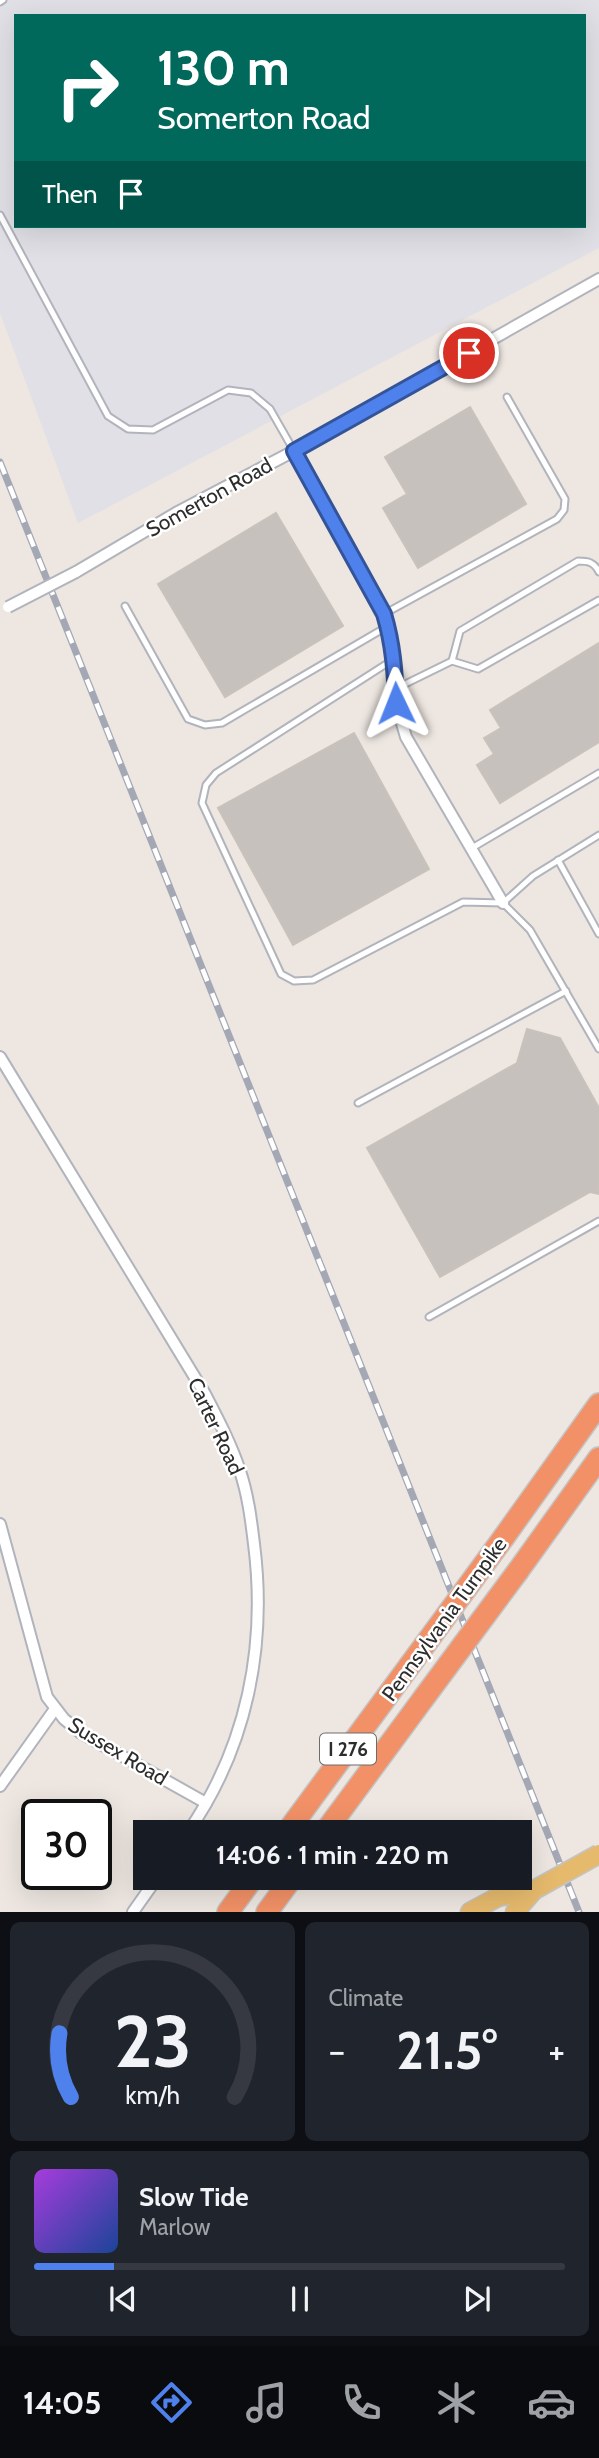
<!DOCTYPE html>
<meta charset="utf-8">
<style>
body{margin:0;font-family:Cabin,sans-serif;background:#20242c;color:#f1f3f6;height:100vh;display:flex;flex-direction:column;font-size:26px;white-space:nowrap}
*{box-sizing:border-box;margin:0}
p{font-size:23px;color:#9ea1a6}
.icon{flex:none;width:38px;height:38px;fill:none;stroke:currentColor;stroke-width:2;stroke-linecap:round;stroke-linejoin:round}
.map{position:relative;height:1912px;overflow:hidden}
.side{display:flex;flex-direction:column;gap:10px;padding:10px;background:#0d0f14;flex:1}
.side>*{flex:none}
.top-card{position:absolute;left:14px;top:14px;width:572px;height:214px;border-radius:0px;box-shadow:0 7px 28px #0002;background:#00695c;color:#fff;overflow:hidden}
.speed{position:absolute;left:21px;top:1799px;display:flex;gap:14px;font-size:35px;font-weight:700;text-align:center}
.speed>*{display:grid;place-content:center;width:91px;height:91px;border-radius:50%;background:#171b24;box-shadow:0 7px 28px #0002;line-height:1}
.speed .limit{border:4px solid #111;border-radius:10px;background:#fff;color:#111}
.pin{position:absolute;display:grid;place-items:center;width:60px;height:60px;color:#fff;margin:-30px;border:4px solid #fff;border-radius:50%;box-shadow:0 2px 7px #0007}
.me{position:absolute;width:77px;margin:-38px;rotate:358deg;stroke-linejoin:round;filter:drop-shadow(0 0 5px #0008)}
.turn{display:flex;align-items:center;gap:24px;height:147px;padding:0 28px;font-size:32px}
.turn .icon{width:91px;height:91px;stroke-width:2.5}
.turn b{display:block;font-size:49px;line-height:60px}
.then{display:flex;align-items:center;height:66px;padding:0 28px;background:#0003;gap:14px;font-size:26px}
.big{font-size:52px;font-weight:800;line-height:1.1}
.side .card{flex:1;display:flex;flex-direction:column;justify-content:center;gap:10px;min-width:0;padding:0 24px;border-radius:10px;background:#20242c}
.side .dial{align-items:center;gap:0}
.dial svg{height:182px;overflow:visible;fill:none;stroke:#363941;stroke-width:7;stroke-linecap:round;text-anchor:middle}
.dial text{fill:#f1f3f6;stroke:none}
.song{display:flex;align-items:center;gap:21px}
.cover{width:84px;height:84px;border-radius:10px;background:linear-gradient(135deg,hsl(280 70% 55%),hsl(220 70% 35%))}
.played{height:7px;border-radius:4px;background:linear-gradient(90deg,#4f81ec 15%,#363941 15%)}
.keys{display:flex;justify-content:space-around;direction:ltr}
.heat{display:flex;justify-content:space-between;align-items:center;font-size:38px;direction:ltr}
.side .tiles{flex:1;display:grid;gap:10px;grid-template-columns:1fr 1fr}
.card:last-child{grid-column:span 2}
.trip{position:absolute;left:133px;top:1820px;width:399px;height:70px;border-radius:0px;background:#171b24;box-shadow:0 7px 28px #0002;font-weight:800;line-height:70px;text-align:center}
.dock{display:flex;height:112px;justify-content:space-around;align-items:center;background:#090b0e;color:#9ea1a6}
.dock .icon{width:49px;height:49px}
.dock .on{color:#4f81ec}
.dock b{font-size:32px;color:#f1f3f6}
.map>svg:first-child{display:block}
.industrial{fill:#e1e0e6;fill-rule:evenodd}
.building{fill:#c6c1bc;stroke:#c9c2ba;stroke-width:2}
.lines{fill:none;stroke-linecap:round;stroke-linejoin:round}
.service-casing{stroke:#b1b4bc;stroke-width:9}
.minor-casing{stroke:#b1b4bc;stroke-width:14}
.primary-casing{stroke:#c4c4c4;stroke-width:21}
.motorway-casing{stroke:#c4c4c4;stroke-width:24}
.service{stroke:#fff;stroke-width:5}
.minor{stroke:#fff;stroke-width:10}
.primary{stroke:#e6ba6d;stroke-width:18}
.motorway{stroke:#f29167;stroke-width:21}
.rail-casing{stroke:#a4a8b5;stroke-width:7}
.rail{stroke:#fff;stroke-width:4.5;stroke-dasharray:13;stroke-linecap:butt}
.minor-bridge-casing{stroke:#b1b4bc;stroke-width:14;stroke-linecap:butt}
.primary-bridge-casing{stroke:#c4c4c4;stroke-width:21;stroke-linecap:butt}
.motorway-bridge-casing{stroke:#c4c4c4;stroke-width:24;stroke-linecap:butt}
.minor-bridge{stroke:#fff;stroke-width:10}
.primary-bridge{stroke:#e6ba6d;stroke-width:18}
.motorway-bridge{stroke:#f29167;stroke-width:21}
.route-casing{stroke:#335499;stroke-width:18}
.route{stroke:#4f81ec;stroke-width:12}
.labels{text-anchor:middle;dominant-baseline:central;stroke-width:5;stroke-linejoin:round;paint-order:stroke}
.shield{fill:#fff;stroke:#6c6c6c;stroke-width:2}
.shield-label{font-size:19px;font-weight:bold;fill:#2d2d2d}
.street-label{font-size:21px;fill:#2d2d2d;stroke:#fff}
</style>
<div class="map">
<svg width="599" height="1912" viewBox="0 0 599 1912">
<rect width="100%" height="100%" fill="#ede6e1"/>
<path class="industrial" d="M0,0h599v248l-521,275 -78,-210zM16,16h568v210h-568z"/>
<g class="building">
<path d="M470,407l56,97 -108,64 -35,-60 24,-14 -22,-37z"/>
<path d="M276,513l67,113 -118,71 -67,-113z"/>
<path d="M599,643v99l-99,61 -23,-38 17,-11 -10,-16 17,-10 -11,-18z"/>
<path d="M354,733l75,136 -136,76 -75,-137z"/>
<path d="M527,1029l33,9 39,70v86l-9,-2 -150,85 -73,-129 150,-85z"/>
</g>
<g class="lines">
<g class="service-casing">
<g id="service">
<path d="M0,2l3,-2"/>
<path d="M0,215l108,201 20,13 25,1 75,-40 23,3 19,16 24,42"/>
<path d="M125,606l63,113 17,6 17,-2 166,-97"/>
<path d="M384,614l173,-95 7,-9 1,-11 -58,-102"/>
<path d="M394,659l-178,114 -10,12 -4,18 79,171 13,7 19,-1 150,-78 40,1 30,-27 66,-41"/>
<path d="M452,661l8,-30 118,-70c10,0 16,1 21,11"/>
<path d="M395,689l57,-28 26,8 121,-69"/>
<path d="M472,848l127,-75"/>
<path d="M558,860l41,74"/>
<path d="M503,903l27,27 69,119"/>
<path d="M358,1103l208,-112"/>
<path d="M429,1317l170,-96"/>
</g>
</g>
<g class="minor-casing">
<g id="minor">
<path d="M294,451l90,163 7,23 3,22 2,44 10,34 97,166"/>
<path d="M76,572l100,-59 118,-62 305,-172"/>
<path d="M0,1057l205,337c13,25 26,50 35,77 8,24 11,48 14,73 13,102 -7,203 -66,288"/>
<path d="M0,1524l41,151 6,22 17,22 17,14 125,70"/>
<path d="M0,1786l55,-77"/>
<path d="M133,1912l24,-34"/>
</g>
</g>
<g class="primary-casing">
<g id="primary">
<path d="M470,1912l28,-15 36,-7"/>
<path d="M515,1912l19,-22"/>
</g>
</g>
<g class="motorway-casing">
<g id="motorway">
<path d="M504,1537l95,-133"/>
<path d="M518,1571l81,-113"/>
<path d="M287,1832l123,-167"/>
<path d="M325,1832l98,-133"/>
<path d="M228,1912l25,-34"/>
<path d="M267,1912l25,-34"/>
</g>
</g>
<use href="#service" class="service"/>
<use href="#minor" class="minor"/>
<use href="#primary" class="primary"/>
<use href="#motorway" class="motorway"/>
<g class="rail-casing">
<path id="rail" d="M0,462l579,1450"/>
</g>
<use href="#rail" class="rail"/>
<g class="minor-bridge-casing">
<path id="minor-bridge" d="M8,607l68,-35"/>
</g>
<g class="primary-bridge-casing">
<path id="primary-bridge" d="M534,1890l65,-36"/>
</g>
<g class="motorway-bridge-casing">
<g id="motorway-bridge">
<path d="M410,1665l94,-128"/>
<path d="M423,1699l95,-128"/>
</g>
</g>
<use href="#minor-bridge" class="minor-bridge"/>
<use href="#primary-bridge" class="primary-bridge"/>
<use href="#motorway-bridge" class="motorway-bridge"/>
</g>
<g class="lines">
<g class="route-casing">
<path id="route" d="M396,703c-1,-31 -3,-59 -12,-89l-90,-163 175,-98"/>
</g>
<use href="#route" class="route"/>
</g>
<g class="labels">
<rect class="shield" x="320" y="1733.5" width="56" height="31" rx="5"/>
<g class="shield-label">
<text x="348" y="1749">I 276</text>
</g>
<g class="street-label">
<text transform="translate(209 497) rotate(-29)">Somerton Road</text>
<text transform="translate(216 1426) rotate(65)">Carter Road</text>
<text transform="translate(444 1619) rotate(-54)">Pennsylvania Turnpike</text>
<text transform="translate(118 1751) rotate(31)">Sussex Road</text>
</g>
</g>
</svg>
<div class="speed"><div class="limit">30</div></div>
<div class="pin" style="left:469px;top:353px;background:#d93025"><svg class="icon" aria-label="arrive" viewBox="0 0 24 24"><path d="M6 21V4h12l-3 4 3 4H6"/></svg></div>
<svg class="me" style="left:396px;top:703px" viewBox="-20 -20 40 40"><path d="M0-17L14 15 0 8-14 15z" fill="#4f81ec" stroke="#fff" stroke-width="4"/></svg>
<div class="trip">14:06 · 1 min · 220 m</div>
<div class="top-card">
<div class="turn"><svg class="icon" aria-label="right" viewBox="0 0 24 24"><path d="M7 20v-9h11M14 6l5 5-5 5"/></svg><div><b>130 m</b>Somerton Road</div></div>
<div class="then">Then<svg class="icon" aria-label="arrive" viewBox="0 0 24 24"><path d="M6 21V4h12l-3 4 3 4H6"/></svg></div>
</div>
</div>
<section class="side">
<div class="tiles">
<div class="card dial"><svg viewBox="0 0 100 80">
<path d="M14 69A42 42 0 1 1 86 69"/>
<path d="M14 69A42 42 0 0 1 9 41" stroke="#4f81ec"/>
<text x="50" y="56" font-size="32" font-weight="700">23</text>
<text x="50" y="72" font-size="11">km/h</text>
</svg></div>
<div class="card"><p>Climate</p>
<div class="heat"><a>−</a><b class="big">21.5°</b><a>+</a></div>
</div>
<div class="card">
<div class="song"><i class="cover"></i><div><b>Slow Tide</b><p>Marlow</p></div></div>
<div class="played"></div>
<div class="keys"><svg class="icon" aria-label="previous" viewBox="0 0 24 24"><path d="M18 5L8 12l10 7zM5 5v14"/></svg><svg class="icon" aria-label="pause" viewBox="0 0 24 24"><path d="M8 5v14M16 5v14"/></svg><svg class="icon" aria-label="next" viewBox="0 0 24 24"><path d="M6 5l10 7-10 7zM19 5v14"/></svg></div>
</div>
</div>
</section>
<nav class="dock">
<b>14:05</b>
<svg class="icon on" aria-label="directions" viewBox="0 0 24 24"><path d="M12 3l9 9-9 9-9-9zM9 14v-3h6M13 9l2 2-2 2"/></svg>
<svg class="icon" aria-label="music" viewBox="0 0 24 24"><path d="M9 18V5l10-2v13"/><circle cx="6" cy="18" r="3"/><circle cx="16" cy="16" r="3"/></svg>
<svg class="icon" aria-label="phone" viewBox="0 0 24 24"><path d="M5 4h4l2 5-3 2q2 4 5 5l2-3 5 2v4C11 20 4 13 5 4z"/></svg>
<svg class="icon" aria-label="climate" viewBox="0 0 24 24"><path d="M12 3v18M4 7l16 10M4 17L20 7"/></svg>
<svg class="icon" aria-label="car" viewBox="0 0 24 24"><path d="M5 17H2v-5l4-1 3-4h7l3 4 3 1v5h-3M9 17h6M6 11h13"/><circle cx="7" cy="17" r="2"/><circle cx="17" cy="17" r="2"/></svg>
</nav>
